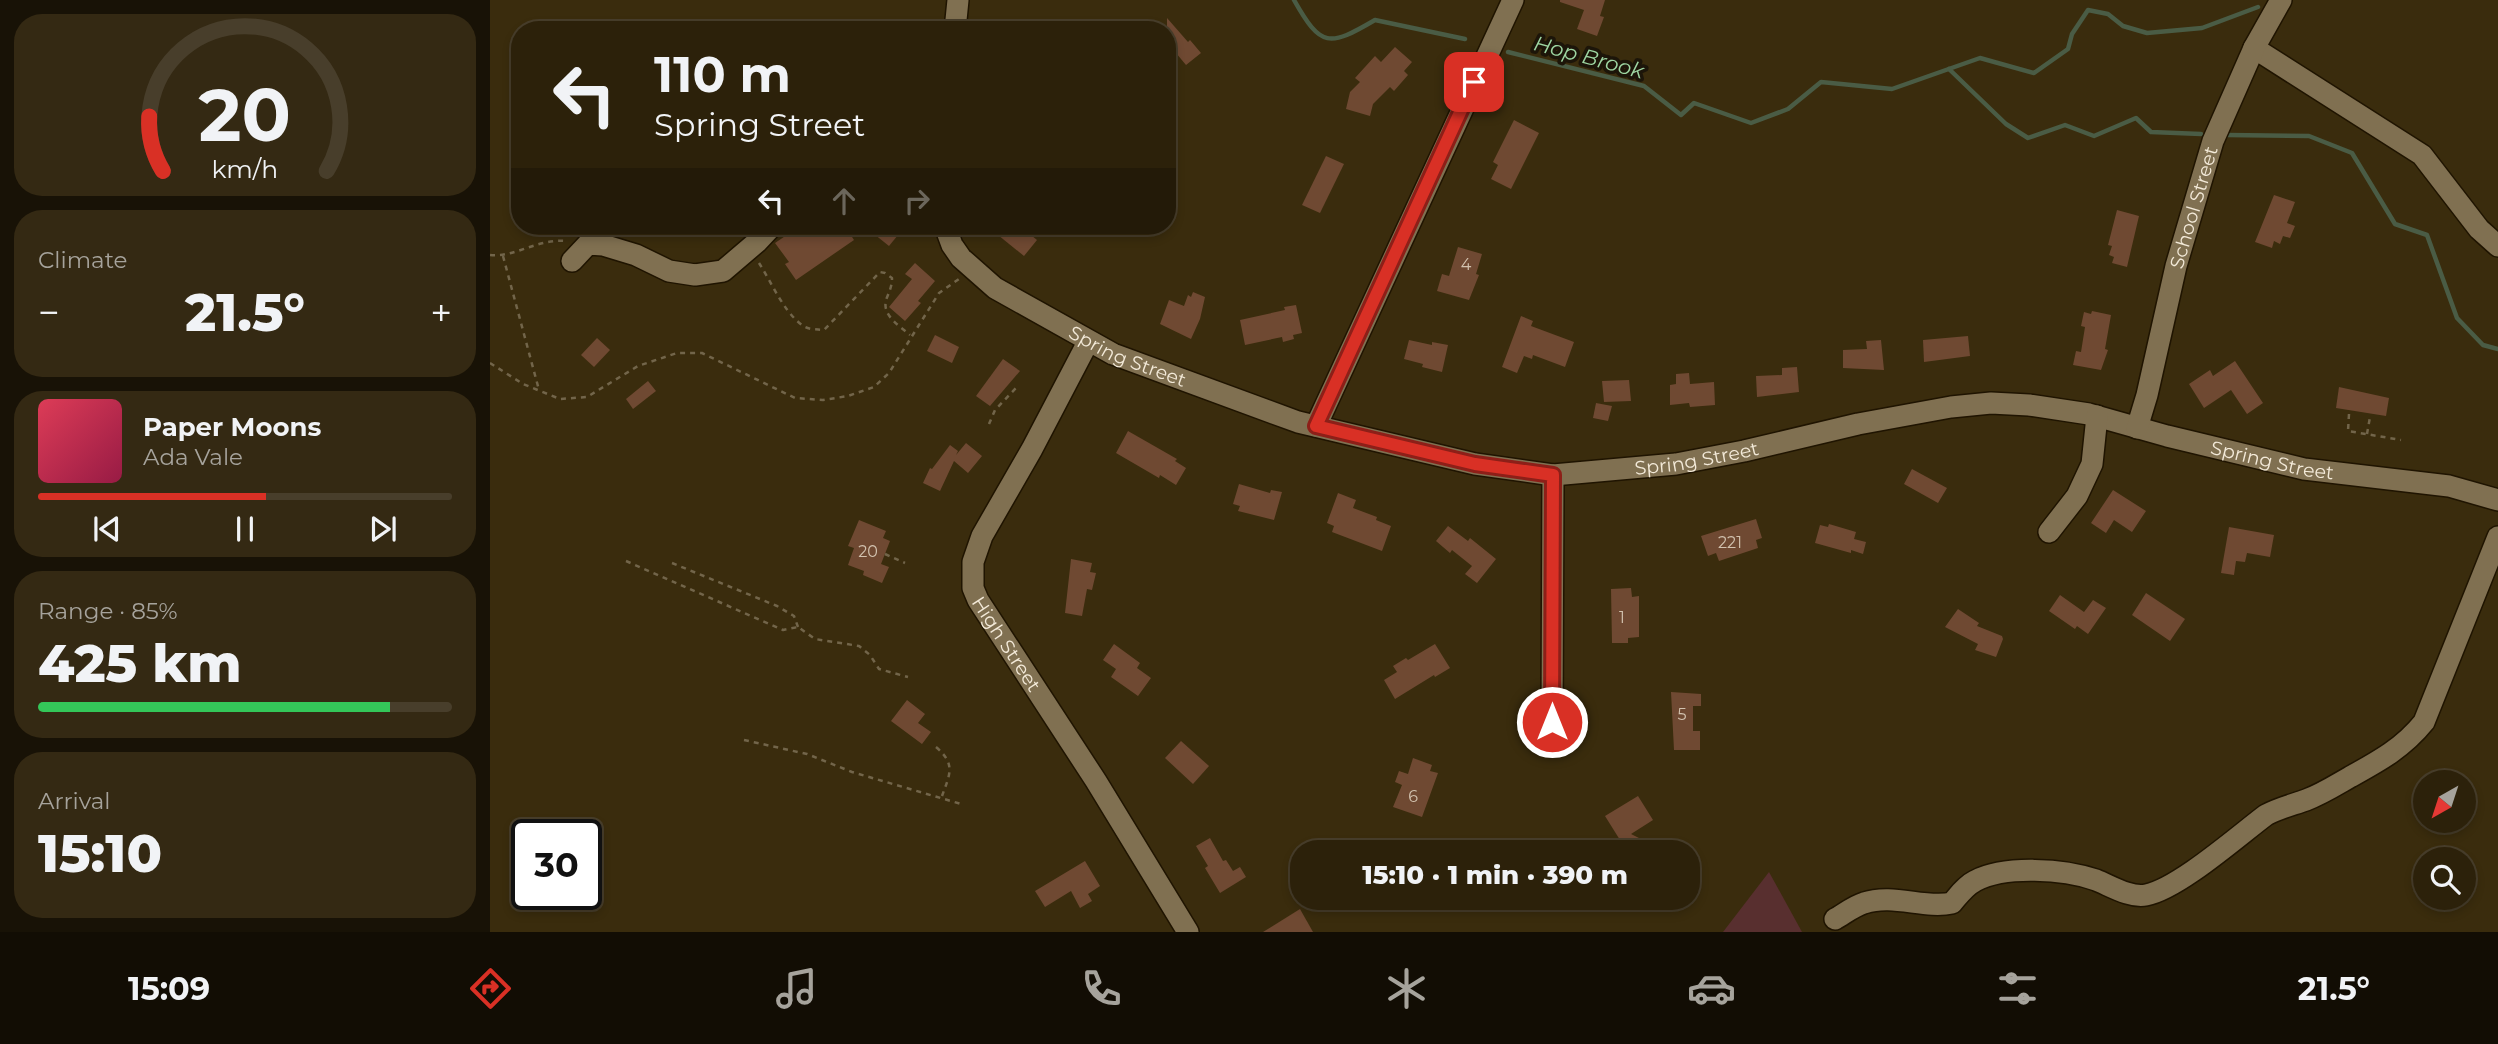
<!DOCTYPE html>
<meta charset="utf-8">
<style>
body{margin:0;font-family:Montserrat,sans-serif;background:#342913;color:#f1f3f6;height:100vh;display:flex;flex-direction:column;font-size:26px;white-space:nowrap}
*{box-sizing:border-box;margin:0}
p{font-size:23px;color:#a6a39c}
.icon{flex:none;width:38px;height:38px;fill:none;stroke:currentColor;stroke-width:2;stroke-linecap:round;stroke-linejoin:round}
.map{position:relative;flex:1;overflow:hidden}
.sheet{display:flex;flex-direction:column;gap:14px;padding:14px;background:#181206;width:490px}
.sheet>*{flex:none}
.banner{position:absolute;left:21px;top:21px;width:665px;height:214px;border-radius:28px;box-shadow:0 4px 10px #0003,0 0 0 2px #483e2b;background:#2c210a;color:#f1f3f6;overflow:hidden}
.needle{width:46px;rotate:219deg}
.fabs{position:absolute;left:1923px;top:770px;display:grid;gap:14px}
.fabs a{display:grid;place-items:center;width:63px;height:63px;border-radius:50%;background:#2c210a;box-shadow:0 4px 10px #0003,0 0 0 2px #483e2b;font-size:35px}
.speed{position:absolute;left:21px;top:819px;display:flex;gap:14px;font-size:35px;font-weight:700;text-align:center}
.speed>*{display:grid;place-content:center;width:91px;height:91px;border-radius:50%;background:#2c210a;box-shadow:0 4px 10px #0003,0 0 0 2px #483e2b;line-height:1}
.speed .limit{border:4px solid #111;border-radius:10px;background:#fff;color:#111}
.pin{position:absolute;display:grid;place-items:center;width:60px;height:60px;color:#fff;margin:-30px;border-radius:14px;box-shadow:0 4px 10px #0006}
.me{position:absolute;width:77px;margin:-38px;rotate:0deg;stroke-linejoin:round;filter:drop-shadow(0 0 5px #0008)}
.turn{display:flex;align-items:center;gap:24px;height:147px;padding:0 28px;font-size:32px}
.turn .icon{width:91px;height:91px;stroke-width:2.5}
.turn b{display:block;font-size:49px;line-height:60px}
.lanes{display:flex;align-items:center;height:66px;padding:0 28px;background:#0003;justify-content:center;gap:35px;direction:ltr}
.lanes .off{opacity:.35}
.big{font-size:52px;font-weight:800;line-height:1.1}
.sheet .tile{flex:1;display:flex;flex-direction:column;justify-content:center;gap:10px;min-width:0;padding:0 24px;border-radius:28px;background:#342913}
.sheet .dial{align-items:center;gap:0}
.dial svg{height:182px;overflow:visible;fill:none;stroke:#483e2b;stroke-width:7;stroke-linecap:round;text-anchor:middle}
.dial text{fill:#f1f3f6;stroke:none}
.song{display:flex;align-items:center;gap:21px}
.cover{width:84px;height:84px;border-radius:10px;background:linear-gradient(135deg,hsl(350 70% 55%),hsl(340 70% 35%))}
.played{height:7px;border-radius:4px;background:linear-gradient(90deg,#d93025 55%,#483e2b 55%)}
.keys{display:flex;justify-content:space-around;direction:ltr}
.heat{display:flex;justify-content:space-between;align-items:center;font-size:38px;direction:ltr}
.charge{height:10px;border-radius:5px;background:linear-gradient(90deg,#34c759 85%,#483e2b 0)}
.trip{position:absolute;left:800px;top:840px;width:410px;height:70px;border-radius:28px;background:#2c210a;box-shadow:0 4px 10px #0003,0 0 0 2px #483e2b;font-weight:800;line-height:70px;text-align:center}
.menu{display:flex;height:112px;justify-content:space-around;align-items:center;background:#120d04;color:#a6a39c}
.menu .icon{width:49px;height:49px}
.menu .on{color:#d93025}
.menu b{font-size:32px;color:#f1f3f6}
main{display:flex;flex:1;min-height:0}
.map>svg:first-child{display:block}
.green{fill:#582f2f}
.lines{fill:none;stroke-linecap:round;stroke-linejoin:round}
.stream{stroke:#4a5c45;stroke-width:4.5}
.building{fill:#6f4932}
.minor-casing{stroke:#1f1401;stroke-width:24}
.path{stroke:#72654a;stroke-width:2.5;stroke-dasharray:5 5;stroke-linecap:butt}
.minor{stroke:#807051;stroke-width:21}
.route-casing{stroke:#8d1f18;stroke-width:18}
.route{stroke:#d93025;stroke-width:12}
.labels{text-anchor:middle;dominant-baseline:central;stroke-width:7;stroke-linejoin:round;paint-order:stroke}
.number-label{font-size:16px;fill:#d2c2af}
.street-label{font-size:19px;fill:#f3ead9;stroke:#1c1509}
.water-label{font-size:21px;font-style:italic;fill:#9ed6a2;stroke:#1c1509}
</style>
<main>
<section class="sheet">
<div class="tile dial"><svg viewBox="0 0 100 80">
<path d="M14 69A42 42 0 1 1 86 69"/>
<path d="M14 69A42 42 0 0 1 8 45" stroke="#d93025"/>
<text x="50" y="56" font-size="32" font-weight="700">20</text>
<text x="50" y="72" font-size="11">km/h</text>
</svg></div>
<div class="tile"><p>Climate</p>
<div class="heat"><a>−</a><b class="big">21.5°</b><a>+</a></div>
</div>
<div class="tile">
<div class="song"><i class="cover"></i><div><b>Paper Moons</b><p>Ada Vale</p></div></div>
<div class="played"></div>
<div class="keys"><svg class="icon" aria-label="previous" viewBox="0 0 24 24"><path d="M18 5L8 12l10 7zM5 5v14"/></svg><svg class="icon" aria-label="pause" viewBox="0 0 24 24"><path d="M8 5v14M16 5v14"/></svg><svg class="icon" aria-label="next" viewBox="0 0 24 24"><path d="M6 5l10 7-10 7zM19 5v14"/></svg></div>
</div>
<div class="tile"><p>Range · 85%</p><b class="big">425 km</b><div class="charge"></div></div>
<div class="tile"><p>Arrival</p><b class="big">15:10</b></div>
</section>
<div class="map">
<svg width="2008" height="932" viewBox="0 0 2008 932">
<rect width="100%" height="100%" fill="#3a2c0d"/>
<path class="green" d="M1279,872l33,60h-79z"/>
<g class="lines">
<g class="stream">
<path d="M804,0c27,48 35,47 81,20l90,19"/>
<path d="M1018,52l136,34 37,29 13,-12 57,20 37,-14 33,-27 71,7 88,-31 54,15 34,-24 4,-15 16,-24 20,4 15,12 24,7 55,-5 56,-21"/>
<path d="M1459,69l57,55 22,14 37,-13 29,11 42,-18 15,14 50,2"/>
<path d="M1737,135l82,1 43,17 43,71 32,11 30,83 26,27 15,4"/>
</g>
</g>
<g class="building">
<path d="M1070,0h45l-5,16 4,1 -7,19 -20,-7 7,-19 -24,-8z"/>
<path d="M677,18l21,24 2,-2 11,13 -15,12 -10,-12 -9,7z"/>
<path d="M905,47l17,15 -8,9 4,4 -14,16 -4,-4 -17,17 -3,12 -24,-7 4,-17 10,-10 -5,-4 20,-22 6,6z"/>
<path d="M1024,120l25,13 -28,56 -20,-10 7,-14 -5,-3z"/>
<path d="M836,156l18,8 -24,49 -18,-8z"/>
<path d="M1784,195l21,7 -8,21 8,3 -5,12 -7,-2 -3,8 -6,-3 -2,7 -17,-6z"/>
<path d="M1627,210l22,6 -12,51 -15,-4 2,-6 -5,-2 3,-9 -4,-1z"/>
<path d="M310,226h45l9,14 -58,40 -11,-16 4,-2 -14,-19z"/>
<path d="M374,226h23l11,9 -9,11z"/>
<path d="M515,226h15l17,14 -13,16 -26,-21z"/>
<path d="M968,247l24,7 -6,20 3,1 -10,25 -32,-9 5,-17 7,2z"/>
<path d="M425,263l20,18 -17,20 3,2 -16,18 -16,-14 23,-28 -7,-5z"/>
<path d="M703,292l12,5 -5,22 -9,20 -31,-15 9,-24 15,6 4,-11 3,2z"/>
<path d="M806,305l6,28 -9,2 1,4 -11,3 -1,-5 -37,8 -5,-25 45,-10 -1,-3z"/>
<path d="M1602,311l19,4 -6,34 3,1 -7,20 -28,-5 3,-14 5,1 4,-25 -4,-1 3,-14 7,2z"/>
<path d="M1031,316l12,5 -2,5 43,16 -9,25 -32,-12 -1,4 -8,-3 -7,17 -15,-6z"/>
<path d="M445,335l24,12 -7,16 -25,-12z"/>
<path d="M1478,336l2,20 -46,6 -1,-22z"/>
<path d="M107,338l13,12 -16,17 -13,-12z"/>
<path d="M919,340l23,5v-3l16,3 -6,27 -20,-5 1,-3 -19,-5z"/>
<path d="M1391,340l3,30 -41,-2v-18l24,-1 -1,-8z"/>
<path d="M513,359l17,12 -30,35 -14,-10z"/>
<path d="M1745,361l28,42 -16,11 -16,-24 -27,18 -15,-24 21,-14 3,6z"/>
<path d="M1307,367l2,25 -42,5 -1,-21 26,-1v-7z"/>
<path d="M1199,373l1,11 24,-2 1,23 -25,2 -1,-4 -19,2v-20l6,-1v-10z"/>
<path d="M1139,380l2,21 -27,1 -2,-21z"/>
<path d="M158,381l8,10 -23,18 -7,-10z"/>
<path d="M1849,387l50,11 -3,18 -50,-8z"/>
<path d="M1106,403l16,3 -4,15 -15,-3z"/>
<path d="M638,431l49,28 -2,2 11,7 -10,17 -16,-10 -1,3 -43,-25z"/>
<path d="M476,443l16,13 -14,17 -14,-12 -14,30 -17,-8 7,-15 2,1 18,-24 8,6 -2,4z"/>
<path d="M1422,469l35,19 -9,15 -34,-19z"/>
<path d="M749,484l31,9 1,-3 11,2 -8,28 -36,-9 2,-5 -7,-2z"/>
<path d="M1623,490l33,21 -14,21 -18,-12 -8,13 -15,-10z"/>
<path d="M848,493l18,7 -3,8 24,9 -1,3 15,6 -9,25 -50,-19 2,-6 -7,-3z"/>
<path d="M1266,519l6,19 -6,2 2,8 -39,13 -3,-8 -8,3 -7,-20z"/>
<path d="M369,520l27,11 -3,7 7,3 -9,23 8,3 -7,16 -19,-8 1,-4 -16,-6 6,-17 -6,-2z"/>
<path d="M1339,524l27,8 -2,7 12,3 -3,12 -12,-4v3l-36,-10 5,-18 8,2z"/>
<path d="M958,526l20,15 2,-3 26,21 -19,24 -12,-9 7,-8 -20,-16 -2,3 -14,-12z"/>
<path d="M1739,527l45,8 -4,22 -23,-4 -2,9 -9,-1 -2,14 -13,-2z"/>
<path d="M581,559l21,4 -2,9 6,1 -4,17 -5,-1 -5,27 -17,-3z"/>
<path d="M1141,588l1,9 7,-1v41l-11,1v5h-16l-1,-54z"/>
<path d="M1656,593l39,26 -15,22 -38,-26z"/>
<path d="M1570,595l24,17 9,-12 13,8 -18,26 -11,-8 -2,3 -26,-18z"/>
<path d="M1468,609l21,14 -2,3 25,10 1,3 -7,18 -21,-7 3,-6 -33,-17z"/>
<path d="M624,644l26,19 -3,5 14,10 -13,18 -27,-19 5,-8 -13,-9z"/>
<path d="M945,644l15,24 -15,9 -1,-2 -39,24 -11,-19 13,-8 -4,-6 13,-8 2,2z"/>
<path d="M1181,692l30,2v12h-8v25h7v19h-26z"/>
<path d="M417,700l18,14 -7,9 13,9 -9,12 -31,-23z"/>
<path d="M691,741l28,25 -16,18 -28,-26z"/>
<path d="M923,758l19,7 -2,6 8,2 -16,44 -29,-10 9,-22 -7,-3 4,-11 9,3z"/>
<path d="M1148,796l15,24 -22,14 12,6 -6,12h-23l6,-12 -15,-24z"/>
<path d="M720,838l13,23 3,-1 7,11 7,-4 6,10 -26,16 -15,-25 3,-2 -12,-20z"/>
<path d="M595,861l15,25 -12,8 4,7 -12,7 -9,-17 -26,16 -10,-16z"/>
<path d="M810,909l13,23h-50z"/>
</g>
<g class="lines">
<g class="minor-casing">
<g id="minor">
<path d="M465,30l3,-30"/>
<path d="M1764,48l168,107 57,74 19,17"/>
<path id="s1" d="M455,226l7,19 9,13 34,30 118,66 185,68 177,42 78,11 123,-11 68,-13 114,-27 93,-17 40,-4 38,2 60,9 78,22 137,33 145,17 49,14"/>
<path d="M82,261l16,-17 15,1 33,10 33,16 26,4 28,-4 34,-29 15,-16"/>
<path id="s2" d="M598,342l-56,107 -50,87 -9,26v26l5,12 118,181 92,151"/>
<path d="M826,426l197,-426"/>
<path id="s3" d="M1647,428l10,-33 29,-129 37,-125 41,-93 27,-48"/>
<path d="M1559,532l28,-36 15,-32 5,-48"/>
<path d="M1062,722l1,-247"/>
<path d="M1345,919c9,-5 19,-13 29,-16 29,-10 60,6 88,0 7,-8 13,-17 23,-22 30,-16 89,-12 121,-1 15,6 34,18 50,15 32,-6 92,-59 120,-80 13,-7 26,-10 40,-15 16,-6 30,-15 44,-23 29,-16 53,-29 74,-55l74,-185"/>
</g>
</g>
<g class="path">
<path d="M0,255c24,3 48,-17 77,-14"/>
<path d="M13,256l36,134"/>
<path d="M269,263c13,20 24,48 43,62 6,5 14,4 22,5l56,-58 5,1 7,5c0,9 -3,14 -6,22 -4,16 14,26 24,35"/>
<path d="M0,363l33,21 37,15 27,-2 51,-31 39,-13h25l93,45 28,2 25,-4 26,-9 15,-14 50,-80 20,-14"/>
<path d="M1859,414l-1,17 53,9"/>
<path d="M499,424l6,-14 21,-22"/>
<path d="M1877,434l3,-17"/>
<path d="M395,554l20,9"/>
<path d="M136,561l157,69 15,-3 17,12 44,7 11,9 9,14 29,8"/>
<path d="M182,563l105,43 17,10 4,11"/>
<path d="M254,740l63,14 45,18 109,32"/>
<path d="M446,747c20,17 14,27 6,49"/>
</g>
<use href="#minor" class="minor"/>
</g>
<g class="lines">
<g class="route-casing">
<path id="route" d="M984,82l-158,344 159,38 78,11 -1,247"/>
</g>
<use href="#route" class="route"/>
</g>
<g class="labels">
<g class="number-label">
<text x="976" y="264">4</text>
<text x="1240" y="542">221</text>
<text x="378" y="551">20</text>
<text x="1132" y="617">1</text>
<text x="1192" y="714">5</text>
<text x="923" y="796">6</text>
</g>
<g class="street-label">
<text stroke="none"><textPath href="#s3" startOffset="228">School Street</textPath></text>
<text stroke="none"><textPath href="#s1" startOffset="231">Spring Street</textPath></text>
<text stroke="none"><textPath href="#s1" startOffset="819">Spring Street</textPath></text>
<text stroke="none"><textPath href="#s1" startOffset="1407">Spring Street</textPath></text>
<text stroke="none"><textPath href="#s2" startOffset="340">High Street</textPath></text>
</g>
<g class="water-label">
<text transform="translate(1099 57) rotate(15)">Hop Brook</text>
</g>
</g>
</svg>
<div class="fabs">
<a><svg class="needle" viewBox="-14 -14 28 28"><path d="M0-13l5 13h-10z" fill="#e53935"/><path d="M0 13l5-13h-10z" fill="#a6a39c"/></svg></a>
<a><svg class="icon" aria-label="search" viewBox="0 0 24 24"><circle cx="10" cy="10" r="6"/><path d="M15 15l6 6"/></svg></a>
</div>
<div class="speed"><div class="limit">30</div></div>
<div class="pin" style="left:984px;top:82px;background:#d93025"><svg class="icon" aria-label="arrive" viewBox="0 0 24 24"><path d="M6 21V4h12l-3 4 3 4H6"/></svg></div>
<svg class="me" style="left:1062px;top:722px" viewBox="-20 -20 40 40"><circle r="17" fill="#d93025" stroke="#fff" stroke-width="3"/><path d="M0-11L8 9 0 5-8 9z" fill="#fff"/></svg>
<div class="trip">15:10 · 1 min · 390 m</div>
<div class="banner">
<div class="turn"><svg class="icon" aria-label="left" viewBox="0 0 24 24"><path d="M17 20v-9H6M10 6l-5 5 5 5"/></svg><div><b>110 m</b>Spring Street</div></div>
<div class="lanes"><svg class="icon" aria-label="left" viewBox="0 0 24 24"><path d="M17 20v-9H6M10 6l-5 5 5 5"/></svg><svg class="icon off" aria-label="ahead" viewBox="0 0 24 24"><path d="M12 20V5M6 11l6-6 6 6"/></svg><svg class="icon off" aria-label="right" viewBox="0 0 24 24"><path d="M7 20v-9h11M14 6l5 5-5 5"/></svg></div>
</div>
</div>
</main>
<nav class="menu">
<b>15:09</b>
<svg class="icon on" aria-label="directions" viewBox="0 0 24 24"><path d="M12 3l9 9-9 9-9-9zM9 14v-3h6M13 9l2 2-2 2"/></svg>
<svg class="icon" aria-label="music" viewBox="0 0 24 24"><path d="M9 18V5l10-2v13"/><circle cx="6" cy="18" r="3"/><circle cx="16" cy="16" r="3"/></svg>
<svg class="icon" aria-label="phone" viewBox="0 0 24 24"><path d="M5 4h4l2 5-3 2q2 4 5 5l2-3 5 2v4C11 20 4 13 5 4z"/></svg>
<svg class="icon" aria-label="climate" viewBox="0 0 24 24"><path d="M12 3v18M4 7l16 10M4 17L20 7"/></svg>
<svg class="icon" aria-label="car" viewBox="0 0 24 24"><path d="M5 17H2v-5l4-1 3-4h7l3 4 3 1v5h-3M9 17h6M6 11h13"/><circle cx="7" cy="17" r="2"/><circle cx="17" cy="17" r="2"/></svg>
<svg class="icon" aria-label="filters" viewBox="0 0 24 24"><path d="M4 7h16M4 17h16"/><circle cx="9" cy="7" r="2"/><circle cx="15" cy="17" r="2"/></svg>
<b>21.5°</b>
</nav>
